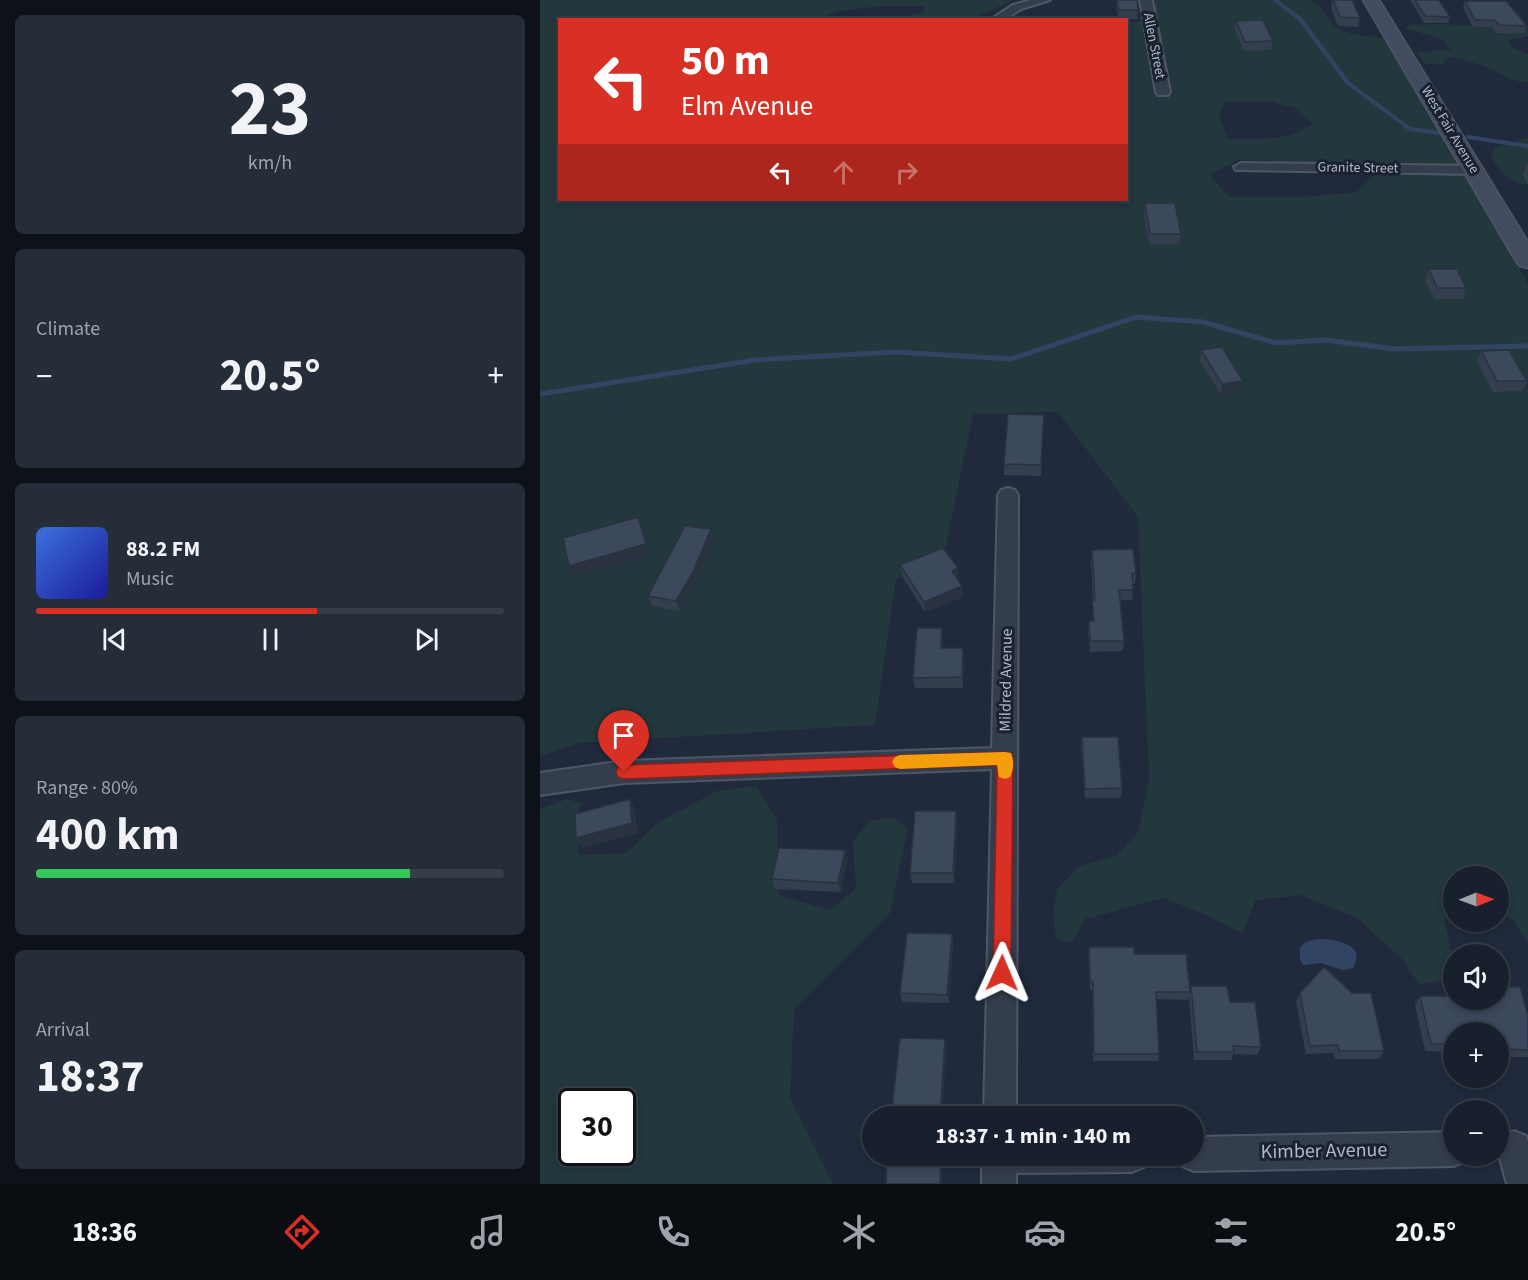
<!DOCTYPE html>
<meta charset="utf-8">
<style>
body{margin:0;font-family:"Source Sans 3",sans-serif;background:#252d39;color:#f1f3f6;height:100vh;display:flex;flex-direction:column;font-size:22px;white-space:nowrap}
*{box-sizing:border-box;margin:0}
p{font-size:20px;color:#9fa3aa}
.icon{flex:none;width:33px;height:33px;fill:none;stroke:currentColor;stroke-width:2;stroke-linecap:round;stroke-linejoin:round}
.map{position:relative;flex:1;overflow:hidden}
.drawer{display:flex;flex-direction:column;gap:15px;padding:15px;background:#0d1219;width:540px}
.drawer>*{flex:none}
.top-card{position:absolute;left:18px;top:18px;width:570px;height:183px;border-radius:0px;box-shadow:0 3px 9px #0003,0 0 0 2px #363e49;background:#d93025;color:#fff;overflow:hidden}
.needle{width:39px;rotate:89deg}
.buttons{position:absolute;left:903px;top:866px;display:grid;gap:12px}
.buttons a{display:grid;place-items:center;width:66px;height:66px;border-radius:50%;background:#18202d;box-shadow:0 3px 9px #0003,0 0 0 2px #363e49;font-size:30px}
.speed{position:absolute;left:18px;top:1088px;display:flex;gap:12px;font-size:30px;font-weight:700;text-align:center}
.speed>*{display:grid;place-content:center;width:78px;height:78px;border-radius:50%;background:#18202d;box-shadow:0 3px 9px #0003,0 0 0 2px #363e49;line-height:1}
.speed .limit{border:3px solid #111;border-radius:9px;background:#fff;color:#111}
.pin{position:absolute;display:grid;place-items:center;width:51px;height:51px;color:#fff;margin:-62px -26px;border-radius:50% 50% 50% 0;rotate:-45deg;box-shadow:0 0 6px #0007}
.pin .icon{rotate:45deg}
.me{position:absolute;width:66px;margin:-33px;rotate:1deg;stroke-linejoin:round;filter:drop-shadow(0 0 4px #0008)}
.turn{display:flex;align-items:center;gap:21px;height:126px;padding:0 24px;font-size:27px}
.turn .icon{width:78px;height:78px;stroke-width:2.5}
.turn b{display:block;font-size:42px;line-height:51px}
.lanes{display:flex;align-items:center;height:57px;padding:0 24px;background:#0003;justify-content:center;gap:30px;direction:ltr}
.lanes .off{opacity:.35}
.big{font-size:45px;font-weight:700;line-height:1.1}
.drawer .card{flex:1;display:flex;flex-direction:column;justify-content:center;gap:9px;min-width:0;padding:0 21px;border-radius:9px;background:#252d39}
.drawer .dial{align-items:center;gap:0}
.dial b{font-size:78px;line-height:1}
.song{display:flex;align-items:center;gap:18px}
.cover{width:72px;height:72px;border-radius:9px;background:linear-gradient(135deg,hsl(220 70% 55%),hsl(240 70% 35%))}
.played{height:6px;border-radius:3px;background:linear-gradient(90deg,#d93025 60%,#363e49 60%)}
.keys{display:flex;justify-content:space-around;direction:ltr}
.heat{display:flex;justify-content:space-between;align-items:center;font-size:33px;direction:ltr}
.charge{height:9px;border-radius:4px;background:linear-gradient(90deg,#34c759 80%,#363e49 0)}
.trip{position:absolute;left:322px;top:1106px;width:342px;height:60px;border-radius:30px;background:#18202d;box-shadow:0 3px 9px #0003,0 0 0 2px #363e49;font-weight:700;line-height:60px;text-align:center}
.menu{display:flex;height:96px;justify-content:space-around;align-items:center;background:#0a0d12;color:#9fa3aa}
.menu .icon{width:42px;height:42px}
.menu .on{color:#d93025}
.menu b{font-size:27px;color:#f1f3f6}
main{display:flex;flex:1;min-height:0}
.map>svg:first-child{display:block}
.green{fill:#22383d;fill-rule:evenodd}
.water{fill:#324464}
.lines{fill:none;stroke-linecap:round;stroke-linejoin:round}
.stream-far1{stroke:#324464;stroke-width:4}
.stream{stroke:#324464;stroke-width:5}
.street-casing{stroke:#4f5766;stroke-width:4}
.secondary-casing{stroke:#4f5766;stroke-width:3}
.street{fill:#343d4c;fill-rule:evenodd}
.secondary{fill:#424b5f;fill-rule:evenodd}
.wall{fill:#343e4e}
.shaded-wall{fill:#2a3240}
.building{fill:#3c485b;stroke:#2a3240;stroke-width:1.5}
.route{fill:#d93025;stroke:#8d1f18;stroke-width:1.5}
.slow{fill:#f59e0b}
.labels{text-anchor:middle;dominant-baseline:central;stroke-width:6;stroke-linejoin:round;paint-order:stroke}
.far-street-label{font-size:14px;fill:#afb7c8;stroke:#1a2230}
.street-label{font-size:16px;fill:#afb7c8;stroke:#1a2230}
.near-street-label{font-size:20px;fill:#afb7c8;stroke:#1a2230}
</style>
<main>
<section class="drawer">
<div class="card dial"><b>23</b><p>km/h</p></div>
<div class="card"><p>Climate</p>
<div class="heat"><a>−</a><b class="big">20.5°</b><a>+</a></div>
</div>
<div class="card">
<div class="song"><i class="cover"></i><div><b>88.2 FM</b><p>Music</p></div></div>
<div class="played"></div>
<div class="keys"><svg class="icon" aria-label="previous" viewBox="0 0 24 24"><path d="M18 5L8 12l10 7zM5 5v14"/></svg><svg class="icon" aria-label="pause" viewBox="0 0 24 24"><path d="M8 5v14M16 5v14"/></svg><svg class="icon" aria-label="next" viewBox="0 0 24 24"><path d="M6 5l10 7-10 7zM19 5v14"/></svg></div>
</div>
<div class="card"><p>Range · 80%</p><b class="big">400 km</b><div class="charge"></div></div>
<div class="card"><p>Arrival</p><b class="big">18:37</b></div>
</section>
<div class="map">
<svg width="988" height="1184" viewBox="0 0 988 1184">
<rect width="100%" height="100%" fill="#202a3c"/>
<g class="green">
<path d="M0,0h474l-36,16 -23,3h-63l31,-7 2,-6c-27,0 -85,-1 -106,14h-259v180h566l1,-177 13,-2 2,-6 14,-15h154c14,5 15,18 26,27 13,9 36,9 51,11l141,246v661l-14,-25 -15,-8 -1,-36h-44l-1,37 -9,5 9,43v18l-34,5 -18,-26 -43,-39 -57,-24 -45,5 -14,34 -29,-16 -49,-20 -79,21 -14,24 -15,-5 -3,-25 4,-24 22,-23 37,-10 22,-24 11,-53 -11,-262 -80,-105 -85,2 -27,132 -50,33 -21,146 -297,18 -38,13zM728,101l27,7 18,16 -21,11 -24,4h-40l-9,-24 6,-13zM699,160l97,3 39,11 -18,18 -54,5h-74l-20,-23z"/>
<path d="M900,24l88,4v8l-20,4 4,7 16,8v27c-16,0 -19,-4 -32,-11 -7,-4 -40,-14 -47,-14l-7,7h-18l-7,-12 34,-2 -8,-10 -38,-12 4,-3z"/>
<path d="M988,137v48c-21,-3 -27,-13 -38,-30l5,-7z"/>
<path d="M216,786l21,34 2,76 52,14 25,-22 -3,-47 17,-20 23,-4 15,11 -18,85 -96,96 -4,89 43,86h-293v-375l27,-10 14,4 -4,18 2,34 47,-2 33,-31 58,-31zM32,1101h50v51h-50z"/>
</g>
<path class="water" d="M776,939c17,0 52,4 37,29l-10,2 -22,-7 -18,2 -3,-5v-13l6,-5z"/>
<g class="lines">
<g class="stream-far1">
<path d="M735,0l25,19 48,64 62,46 30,4"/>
<path d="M928,137l60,9"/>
</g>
<path class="stream" d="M0,394l215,-34 140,-8 116,7 125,-42 67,5 73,21 50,-3 68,9 134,-3"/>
<g class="street-casing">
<g id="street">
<path d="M491,0h19l-29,9 -17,11h-14l23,-15z"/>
<path d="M600,0h12l18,92 -2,3h-10l-2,-3z"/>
<path d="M701,163l234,3 7,4 -7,4 -239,-4 -2,-3z"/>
<path d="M468,488l7,2 3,5 -2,621h-32l8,-347 -368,14 -84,12v-22l84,-12 368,-13 6,-253 3,-5z"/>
<path d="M974,1131l12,5 2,6v42h-21l-9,-32 4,-16z"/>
<path d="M914,1132v23h14l-2,6 -12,5 -260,5 -12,-5 -4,-11h16v-18z"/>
<path d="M442,1155h167l-5,12 -12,5 -116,1v11h-34z"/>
</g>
</g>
<g class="secondary-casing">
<path id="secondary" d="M823,0h16l149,242v26l-8,-2 -4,-5z"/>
</g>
<use href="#street" class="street"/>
<use href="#secondary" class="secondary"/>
</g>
<g class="wall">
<path d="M576,0h21l1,10 -1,9 -19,-1z"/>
<path d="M792,0l28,18 -2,9 -20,-1 -7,-18z"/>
<path d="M870,0h29l11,17 -2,6h-24z"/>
<path d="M925,1l62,25 -2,7h-29l-4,-6h-19l-10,-19z"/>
<path d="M696,21l37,20 -2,9 -27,1 -9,-21z"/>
<path d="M988,164v21l-5,-10 3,-10z"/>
<path d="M605,203l36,31 -2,10h-30l-5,-31z"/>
<path d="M889,269l37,19 -3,11h-29l-9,-19z"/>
<path d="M661,350l42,31 -2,11 -20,3 -21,-34z"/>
<path d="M941,351l46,30 -5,10 -29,1 -16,-30z"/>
<path d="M503,426l-2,50 -37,-1v-11z"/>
<path d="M175,539l-18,44 -17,28 -28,-5 -4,-10z"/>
<path d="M552,550l44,23 -1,11h-2l-1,16h-12l4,41 -1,10 -33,1 -2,-21 1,-10h4l-1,-10v-11h1l-2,-39z"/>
<path d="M360,565l58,3v11l5,18 -38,15 -23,-36z"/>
<path d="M402,628v20h21l1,10 -1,30h-48l-2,-10z"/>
<path d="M542,737l40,51 -1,10h-36l-4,-51z"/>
<path d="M416,811l1,10 -3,62h-42l-2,-10z"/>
<path d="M305,850l2,10 -6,32 -66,-3 -3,-10z"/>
<path d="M412,934l1,9 -4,60 -47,-1 -2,-9z"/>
<path d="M549,947l45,7 56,36 1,-4 39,16 31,45 -4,8 -24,-1 -2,6h-37l-5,-64 -1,4 -32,-1 3,55 -1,7h-65l-1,-71h-2l-2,-35z"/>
<path d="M760,993l84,58 -5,8h-44l-2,-6 -27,1 -10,-52z"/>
<path d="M880,996l108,19v42h-30v-25h-44v20l-29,-1 -10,-47z"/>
</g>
<g class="shaded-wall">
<path d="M703,381l-2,11 -20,3 1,-11z"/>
<path d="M98,517l12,38 -76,21 -5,-10z"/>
<path d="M171,529l4,10 -18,44 -17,28 -4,-10z"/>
<path d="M418,568v11l-5,2 -1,-10z"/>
<path d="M422,586l1,11 -38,15 -1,-10z"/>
<path d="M402,628l1,11 -1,19 -1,-10z"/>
<path d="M423,648l1,10 -1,30 -1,-11z"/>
<path d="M90,799l5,10 3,24 -56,15 -6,-10z"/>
<path d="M416,811l1,10 -3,62 -1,-10z"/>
<path d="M305,850l2,10 -6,32 -3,-9z"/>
<path d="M412,934l1,9 -4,60 -2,-8z"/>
<path d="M405,1039l2,9 -5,68h-2z"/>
<path d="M401,1155h2l-1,29h-2z"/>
</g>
<g class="building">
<path d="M577,0h20l1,10h-19z"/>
<path d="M793,0h19l8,18 -20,-1z"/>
<path d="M875,0h24l11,17 -25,-1z"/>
<path d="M925,1h41l21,25 -28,-1 -4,-5h-20z"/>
<path d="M723,20l10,21 -28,1 -9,-21z"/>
<path d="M605,203h30l6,31h-31z"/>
<path d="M889,269h28l9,19h-29z"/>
<path d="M682,347l21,34 -21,3 -21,-34z"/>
<path d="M969,350l18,31h-30l-16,-30z"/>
<path d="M468,414l36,1 -3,50 -37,-1z"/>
<path d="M98,517l8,27 -77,22 -6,-28z"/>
<path d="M145,526l26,3 -18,43 -17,29 -28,-5z"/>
<path d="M403,548l15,20 -6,3 10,15 -38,16 -24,-37z"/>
<path d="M593,549l3,24 -4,1 1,16h-14l5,51h-34l-1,-20h5l-2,-21h3l-3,-50z"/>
<path d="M377,628h25l-1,20h22l-1,29 -49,1z"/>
<path d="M542,737h36l4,51 -37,1z"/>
<path d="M90,799l2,24 -56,15 -1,-24z"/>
<path d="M375,811h41l-3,62h-43z"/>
<path d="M239,848l66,2 -7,33 -66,-4z"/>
<path d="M367,933l45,1 -5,61 -47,-2z"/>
<path d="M549,947h45v7h52l4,38h-34l3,62h-65l-1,-72h-3z"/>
<path d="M784,967l28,26h19l13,58h-45l-1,-6 -28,1 -10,-53z"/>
<path d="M651,986h36l3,16h25l6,45 -28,-1 1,6h-37z"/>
<path d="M958,987h22l8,28v35l-30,-1v-17h-44v12h-23l-11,-48h34v3h44z"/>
<path d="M360,1038l45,1 -5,77h-49z"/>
<path d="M347,1155h54l-1,29h-54z"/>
</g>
<path class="route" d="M465,752l6,1 2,5 -2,215 -3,6 -6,3 -6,-3 -3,-6 4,-208 -373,14 -6,-2 -2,-5 2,-5 6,-2z"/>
<path class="slow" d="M465,752l6,1c3,8 3,17 -1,24l-5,2 -6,-2 -2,-12 -97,4 -5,-2 -3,-5 3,-5 5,-2z"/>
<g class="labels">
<g class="far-street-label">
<text transform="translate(614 46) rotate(79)">Allen Street</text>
<text transform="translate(910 130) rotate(59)">West Fair Avenue</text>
<text transform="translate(818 168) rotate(1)">Granite Street</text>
</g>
<g class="street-label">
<text transform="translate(466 680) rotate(-89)">Mildred Avenue</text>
</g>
<g class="near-street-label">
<text transform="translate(784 1151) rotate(-1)">Kimber Avenue</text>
</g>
</g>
</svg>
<div class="buttons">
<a><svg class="needle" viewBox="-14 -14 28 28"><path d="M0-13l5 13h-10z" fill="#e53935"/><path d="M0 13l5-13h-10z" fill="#9fa3aa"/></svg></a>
<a><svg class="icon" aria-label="sound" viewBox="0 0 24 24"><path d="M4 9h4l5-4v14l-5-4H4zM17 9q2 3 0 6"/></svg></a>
<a>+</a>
<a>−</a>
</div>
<div class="speed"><div class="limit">30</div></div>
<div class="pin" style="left:84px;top:772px;background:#d93025"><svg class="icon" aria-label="arrive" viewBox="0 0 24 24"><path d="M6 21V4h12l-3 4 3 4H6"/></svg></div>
<svg class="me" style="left:462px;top:973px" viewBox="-20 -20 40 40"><path d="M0-17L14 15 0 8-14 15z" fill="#d93025" stroke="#fff" stroke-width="4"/></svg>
<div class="trip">18:37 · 1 min · 140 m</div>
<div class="top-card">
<div class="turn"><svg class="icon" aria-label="left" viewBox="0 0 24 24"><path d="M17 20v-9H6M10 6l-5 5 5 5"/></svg><div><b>50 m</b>Elm Avenue</div></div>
<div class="lanes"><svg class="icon" aria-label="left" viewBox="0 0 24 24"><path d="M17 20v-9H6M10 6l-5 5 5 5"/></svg><svg class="icon off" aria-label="ahead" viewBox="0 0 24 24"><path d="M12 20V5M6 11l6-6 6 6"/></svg><svg class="icon off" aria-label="right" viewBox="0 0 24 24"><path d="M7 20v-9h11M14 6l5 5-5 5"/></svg></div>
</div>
</div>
</main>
<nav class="menu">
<b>18:36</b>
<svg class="icon on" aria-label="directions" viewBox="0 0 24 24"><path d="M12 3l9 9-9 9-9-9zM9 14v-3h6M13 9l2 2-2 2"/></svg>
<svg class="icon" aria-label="music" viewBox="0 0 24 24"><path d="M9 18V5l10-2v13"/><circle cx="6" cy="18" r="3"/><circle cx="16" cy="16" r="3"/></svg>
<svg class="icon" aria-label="phone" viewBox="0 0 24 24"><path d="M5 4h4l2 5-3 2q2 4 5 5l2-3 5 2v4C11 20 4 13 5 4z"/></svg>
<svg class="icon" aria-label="climate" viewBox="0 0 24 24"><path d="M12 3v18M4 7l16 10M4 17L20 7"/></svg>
<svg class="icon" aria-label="car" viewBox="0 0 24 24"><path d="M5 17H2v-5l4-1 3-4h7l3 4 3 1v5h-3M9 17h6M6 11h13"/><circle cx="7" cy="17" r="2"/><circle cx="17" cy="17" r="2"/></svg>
<svg class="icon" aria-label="filters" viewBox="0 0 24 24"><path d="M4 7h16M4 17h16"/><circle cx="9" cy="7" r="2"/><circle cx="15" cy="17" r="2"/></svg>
<b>20.5°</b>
</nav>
